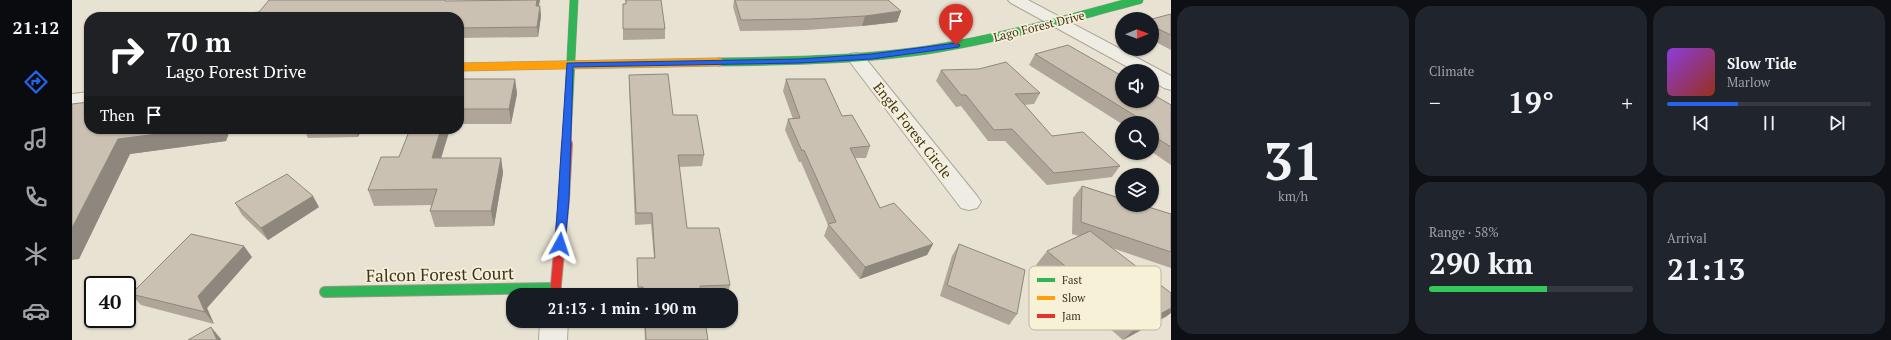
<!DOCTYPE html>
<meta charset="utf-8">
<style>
body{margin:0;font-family:"PT Serif",serif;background:#20242c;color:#f1f3f6;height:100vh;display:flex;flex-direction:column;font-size:15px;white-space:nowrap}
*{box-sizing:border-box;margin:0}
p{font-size:13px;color:#9ea1a6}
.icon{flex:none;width:22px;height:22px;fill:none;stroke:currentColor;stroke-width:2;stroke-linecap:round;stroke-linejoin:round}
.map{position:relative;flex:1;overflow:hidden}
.details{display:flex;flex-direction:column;gap:6px;padding:6px;background:#0d0f14;width:720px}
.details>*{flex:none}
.banner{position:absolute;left:12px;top:12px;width:380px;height:122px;border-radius:16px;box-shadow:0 1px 3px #0004;background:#202124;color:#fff;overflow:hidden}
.needle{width:26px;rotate:89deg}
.tools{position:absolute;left:1043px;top:12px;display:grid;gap:8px}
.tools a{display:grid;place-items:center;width:44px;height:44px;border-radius:50%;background:#171b24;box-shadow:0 1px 3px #0004;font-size:20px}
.speed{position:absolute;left:12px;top:276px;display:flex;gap:8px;font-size:20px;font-weight:700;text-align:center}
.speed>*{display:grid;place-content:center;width:52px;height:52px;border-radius:50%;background:#171b24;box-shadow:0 1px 3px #0004;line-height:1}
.speed .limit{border:2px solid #111;border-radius:6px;background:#fff;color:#111}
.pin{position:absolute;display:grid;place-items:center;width:34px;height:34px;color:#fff;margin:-41px -17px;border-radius:50% 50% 50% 0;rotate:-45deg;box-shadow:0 0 4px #0007}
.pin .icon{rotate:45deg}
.me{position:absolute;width:44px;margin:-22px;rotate:5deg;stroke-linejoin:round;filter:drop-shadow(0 0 3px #0008)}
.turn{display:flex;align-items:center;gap:14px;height:84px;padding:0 16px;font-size:18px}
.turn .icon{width:52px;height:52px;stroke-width:2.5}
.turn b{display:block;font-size:28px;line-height:34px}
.then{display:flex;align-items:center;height:38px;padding:0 16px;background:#0003;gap:8px;font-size:15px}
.big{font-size:30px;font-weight:600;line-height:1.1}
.details .card{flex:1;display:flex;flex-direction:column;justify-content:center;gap:6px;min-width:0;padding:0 14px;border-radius:16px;background:#20242c}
.details .dial{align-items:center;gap:0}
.dial b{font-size:52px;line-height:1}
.song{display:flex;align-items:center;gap:12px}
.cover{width:48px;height:48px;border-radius:6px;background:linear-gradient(135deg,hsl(270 70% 55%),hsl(10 70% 35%))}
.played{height:4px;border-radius:2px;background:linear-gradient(90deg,#2563eb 35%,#363941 35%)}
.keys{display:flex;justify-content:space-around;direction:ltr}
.heat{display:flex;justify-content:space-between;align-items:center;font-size:22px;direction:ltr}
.charge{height:6px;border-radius:3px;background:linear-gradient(90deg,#34c759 58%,#363941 0)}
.details .tiles{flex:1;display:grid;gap:6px;grid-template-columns:repeat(3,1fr)}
.card:first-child{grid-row:span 2}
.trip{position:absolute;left:434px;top:288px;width:232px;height:40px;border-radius:16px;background:#171b24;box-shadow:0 1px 3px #0004;font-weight:600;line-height:40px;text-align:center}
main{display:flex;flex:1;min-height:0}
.tabs{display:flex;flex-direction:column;width:72px;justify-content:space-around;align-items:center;background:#090b0e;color:#9ea1a6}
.tabs .icon{width:28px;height:28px}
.tabs .selected{color:#2563eb}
.tabs b{font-size:18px;color:#f1f3f6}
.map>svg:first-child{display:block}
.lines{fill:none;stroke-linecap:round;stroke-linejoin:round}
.street-casing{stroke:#ada799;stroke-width:2}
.fast-far1-casing{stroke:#9c968a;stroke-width:9}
.fast-casing{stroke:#9c968a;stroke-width:12}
.slow-casing{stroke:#9c968a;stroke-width:9}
.jam-far1-casing{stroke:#9c968a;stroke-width:9}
.jam-casing{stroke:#9c968a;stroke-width:12}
.street{fill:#efece3;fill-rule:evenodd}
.fast-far1{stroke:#30b455;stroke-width:8}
.fast{stroke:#30b455;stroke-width:10}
.slow{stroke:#ff9f0a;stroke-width:8}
.jam-far1{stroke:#e5322d;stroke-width:8}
.jam{stroke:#e5322d;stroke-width:10}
.wall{fill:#afa699}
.shaded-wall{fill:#8e877d}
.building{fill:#cbc1b2;stroke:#8e877d}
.route{fill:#2563eb;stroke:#184099}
.labels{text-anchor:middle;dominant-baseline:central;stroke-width:3.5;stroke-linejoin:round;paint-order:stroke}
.far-street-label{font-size:12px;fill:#3d3120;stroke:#f7f1d8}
.street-label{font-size:14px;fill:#3d3120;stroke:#f7f1d8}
.near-street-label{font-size:17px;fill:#3d3120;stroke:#f7f1d8}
.key{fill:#f7f1d8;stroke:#bfb7a1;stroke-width:1}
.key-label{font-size:11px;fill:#3d3120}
</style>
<main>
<nav class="tabs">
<b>21:12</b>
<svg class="icon selected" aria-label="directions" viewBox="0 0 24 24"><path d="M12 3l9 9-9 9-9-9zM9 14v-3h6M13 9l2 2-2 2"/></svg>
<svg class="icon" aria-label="music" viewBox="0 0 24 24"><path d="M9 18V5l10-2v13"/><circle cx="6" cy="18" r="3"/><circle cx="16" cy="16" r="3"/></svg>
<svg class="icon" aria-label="phone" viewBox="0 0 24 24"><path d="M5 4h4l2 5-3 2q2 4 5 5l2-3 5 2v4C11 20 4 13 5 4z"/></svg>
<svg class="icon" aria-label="climate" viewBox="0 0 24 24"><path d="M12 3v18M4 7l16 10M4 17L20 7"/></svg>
<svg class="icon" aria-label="car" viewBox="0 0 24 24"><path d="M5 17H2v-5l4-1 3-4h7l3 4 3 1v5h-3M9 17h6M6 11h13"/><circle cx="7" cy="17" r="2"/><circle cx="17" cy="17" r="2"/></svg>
</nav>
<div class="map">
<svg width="1099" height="340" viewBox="0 0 1099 340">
<rect width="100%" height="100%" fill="#e7e2d1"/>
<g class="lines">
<g class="street-casing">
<g id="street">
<path d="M936,0h20l130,69 13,7v14l-7,-2 -12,-7v-10h-17l-124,-68z"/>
<path d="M784,53l6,1 115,142 4,6 -4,6 -8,2 -8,-2 -114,-150 3,-4z"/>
<path d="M17,92v12l-17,2v-12z"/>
<path d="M468,321h28l-1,19h-28z"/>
</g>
</g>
<g class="fast-far1-casing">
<g id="fast-far1">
<path d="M647,62c73,-1 148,-2 220,-14 68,-11 134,-31 200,-48"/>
<path d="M495,137l7,-137"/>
</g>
</g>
<g class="fast-casing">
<path id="fast" d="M253,292l231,-4"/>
</g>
<g class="slow-casing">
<path id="slow" d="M387,67l260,-5"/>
</g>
<g class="jam-far1-casing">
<path id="jam-far1" d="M495,145v-8"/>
</g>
<g class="jam-casing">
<path id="jam" d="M483,295l9,-96 3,-55"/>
</g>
<use href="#street" class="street"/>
<use href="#fast-far1" class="fast-far1"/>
<use href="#fast" class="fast"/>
<use href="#slow" class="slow"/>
<use href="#jam-far1" class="jam-far1"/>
<use href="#jam" class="jam"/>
</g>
<g class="wall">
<path d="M426,0h42l-2,6h2l1,10 -3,21 -79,1v-21l-8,-16h47z"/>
<path d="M553,0h36l4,29v10l-42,1v-36h3z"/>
<path d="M662,0h154l13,11 -4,11 -35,4 -55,4 -67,1 -7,-24z"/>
<path d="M1099,14v36l-19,-10v-21z"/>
<path d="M963,54l136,51v60l-19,-13v-29h-30v1l-93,-59z"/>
<path d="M869,70l99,23 -6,11 -10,1 28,31 68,30 -8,11 -65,8 -42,-44h-17l-27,-35 -5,1 -20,-26z"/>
<path d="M557,75l44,40 31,40 -2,11 -23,1 8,61 43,57 -2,10h-90l-1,-25v-12h17l-3,-34 -16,1 -6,-139z"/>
<path d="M387,79h56l2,15 -6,30h-52z"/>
<path d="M714,79l56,37 28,30 -4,12h-11l25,50 53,36 -6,11 -67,24 -36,-43 4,-11 -27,-63h-2l-14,-32 3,-11h5l-10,-28z"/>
<path d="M17,129h161l-20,1 -4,11 -96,13 -51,105z"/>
<path d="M232,129h103l-45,1 -4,7 -50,1z"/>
<path d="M338,129h40l-9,29h60l2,15 -9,53 -59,1 -5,-16 2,-6 -58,1 -6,-16 31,-33z"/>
<path d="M1010,186l89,28v54l-59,-20 55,68 -44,24 -87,-75 11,-14 32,-15 -7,-2 1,-36z"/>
<path d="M163,203l84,4 -51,33 -26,-25z"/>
<path d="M887,244l58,70 -8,11 -69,-29 12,-40z"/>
<path d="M180,257l-45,51 7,16 -73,-19 -10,-11z"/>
<path d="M572,321h61l3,19h-63z"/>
</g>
<g class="shaded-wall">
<path d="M465,0h3l-3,16 -1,-10z"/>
<path d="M468,6l1,10 -3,21 -1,-10z"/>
<path d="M829,11l-4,11 -35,4 3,-10z"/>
<path d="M443,79l2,15 -6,30 -2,-15z"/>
<path d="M124,129h34v1l-4,11 -96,13 -51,105 -7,1v-32l46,-89z"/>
<path d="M283,129h6l-3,8z"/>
<path d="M369,129h9l-14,45 -4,-16z"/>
<path d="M429,158l2,15 -9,53 -3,-15z"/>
<path d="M241,196l6,11 -51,33 -7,-12z"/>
<path d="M861,244l-6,11 -67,24 5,-12z"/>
<path d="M172,246l8,11 -45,51 7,16 -9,-12 -7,-16z"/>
<path d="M1099,308v5l-4,3 -44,24 15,-14z"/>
<path d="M139,327l10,12v1h-4z"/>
</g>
<g class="building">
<path d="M197,0h176v1l92,-1 -1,6h4l-3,21 -78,1v-11h-252l52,-5z"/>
<path d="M554,0h35l4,29h-42v-25h3z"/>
<path d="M663,0h153l13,11 -36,5 -56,3 -68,1z"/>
<path d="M1099,14v21l-19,-9v-7z"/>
<path d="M996,45l54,31v25h30v-7l19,11v42l-19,-12v-12h-5l-112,-69z"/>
<path d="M934,62l34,31 -25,1 37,42 31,-4 37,34 -66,7 -42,-44 -18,1 -28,-35h-5l-20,-25 38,-1z"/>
<path d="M596,74l5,41h24l7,40h-26l9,73h32l11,57 -30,1 1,9h-57l-1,-8h-5l-1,-29h18l-3,-45h-16l-7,-138z"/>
<path d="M387,79h56l-6,30h-50z"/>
<path d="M714,79h39l17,37 10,-1 18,31 -20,2 30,60 14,-5 39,41 -68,23 -37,-43 8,-2 -32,-72 -2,1 -14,-32 12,-1z"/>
<path d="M17,102v27h107l-78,10 -46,89v-124z"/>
<path d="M338,129h31l-9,29h69l-10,53h-61l7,-22 -69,1 13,-33h18z"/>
<path d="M215,174l26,22 -52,32 -26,-25z"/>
<path d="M1010,186l40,13v6h20l29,9v38l-90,-30z"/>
<path d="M1018,231l81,62v15l-33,18 -91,-75z"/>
<path d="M119,234l53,12 -46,50 7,16 -74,-18z"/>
<path d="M887,244l66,26 -8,44 -70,-29z"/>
<path d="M573,321h60l3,19h-62z"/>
<path d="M139,327l6,13h-29z"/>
</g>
<path class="route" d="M884,43l4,2 -1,2 -87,12 -73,4 -226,4 -4,132 -4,45 -5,3 -5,-3 12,-181 232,-4 73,-5z"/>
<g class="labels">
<g class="far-street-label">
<text transform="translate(967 26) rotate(-14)">Lago Forest Drive</text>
</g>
<g class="street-label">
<text transform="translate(841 130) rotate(52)">Engle Forest Circle</text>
</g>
<g class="near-street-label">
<text transform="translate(368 274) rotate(-1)">Falcon Forest Court</text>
</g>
</g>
<rect x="957" y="266" width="132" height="64" rx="6" class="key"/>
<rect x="965" y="278" width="18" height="4" fill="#30b455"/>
<rect x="965" y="296" width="18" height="4" fill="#ff9f0a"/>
<rect x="965" y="314" width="18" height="4" fill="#e5322d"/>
<g class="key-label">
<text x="990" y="284">Fast</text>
<text x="990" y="302">Slow</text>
<text x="990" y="320">Jam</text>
</g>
</svg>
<div class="tools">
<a><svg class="needle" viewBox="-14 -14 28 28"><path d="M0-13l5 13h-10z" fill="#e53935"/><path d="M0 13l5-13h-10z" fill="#9ea1a6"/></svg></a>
<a><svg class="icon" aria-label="sound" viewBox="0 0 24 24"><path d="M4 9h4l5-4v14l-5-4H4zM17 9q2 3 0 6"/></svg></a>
<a><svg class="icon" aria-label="search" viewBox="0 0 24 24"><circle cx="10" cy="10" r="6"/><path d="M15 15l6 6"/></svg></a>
<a><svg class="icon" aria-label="layers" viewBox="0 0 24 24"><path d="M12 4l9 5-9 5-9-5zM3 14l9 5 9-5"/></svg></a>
</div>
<div class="speed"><div class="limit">40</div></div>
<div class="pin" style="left:884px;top:45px;background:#d93025"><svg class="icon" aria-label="arrive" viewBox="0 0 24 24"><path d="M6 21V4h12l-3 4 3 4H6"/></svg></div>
<svg class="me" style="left:488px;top:244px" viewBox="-20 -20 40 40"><path d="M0-17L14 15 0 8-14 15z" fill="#2563eb" stroke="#fff" stroke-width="4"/></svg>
<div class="trip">21:13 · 1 min · 190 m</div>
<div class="banner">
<div class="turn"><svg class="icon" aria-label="right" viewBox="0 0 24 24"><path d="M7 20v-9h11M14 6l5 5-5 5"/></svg><div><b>70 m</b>Lago Forest Drive</div></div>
<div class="then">Then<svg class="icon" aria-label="arrive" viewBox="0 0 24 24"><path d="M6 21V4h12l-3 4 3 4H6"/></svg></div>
</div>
</div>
<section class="details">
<div class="tiles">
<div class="card dial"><b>31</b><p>km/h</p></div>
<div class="card"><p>Climate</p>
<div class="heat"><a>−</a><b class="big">19°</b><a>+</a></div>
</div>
<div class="card">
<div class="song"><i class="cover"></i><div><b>Slow Tide</b><p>Marlow</p></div></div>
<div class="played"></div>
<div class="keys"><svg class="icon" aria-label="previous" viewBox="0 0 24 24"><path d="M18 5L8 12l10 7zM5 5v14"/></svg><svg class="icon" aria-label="pause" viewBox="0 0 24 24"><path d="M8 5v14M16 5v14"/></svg><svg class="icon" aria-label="next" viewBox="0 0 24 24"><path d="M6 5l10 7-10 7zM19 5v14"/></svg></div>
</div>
<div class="card"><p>Range · 58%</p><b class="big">290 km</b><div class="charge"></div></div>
<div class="card"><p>Arrival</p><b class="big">21:13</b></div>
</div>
</section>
</main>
